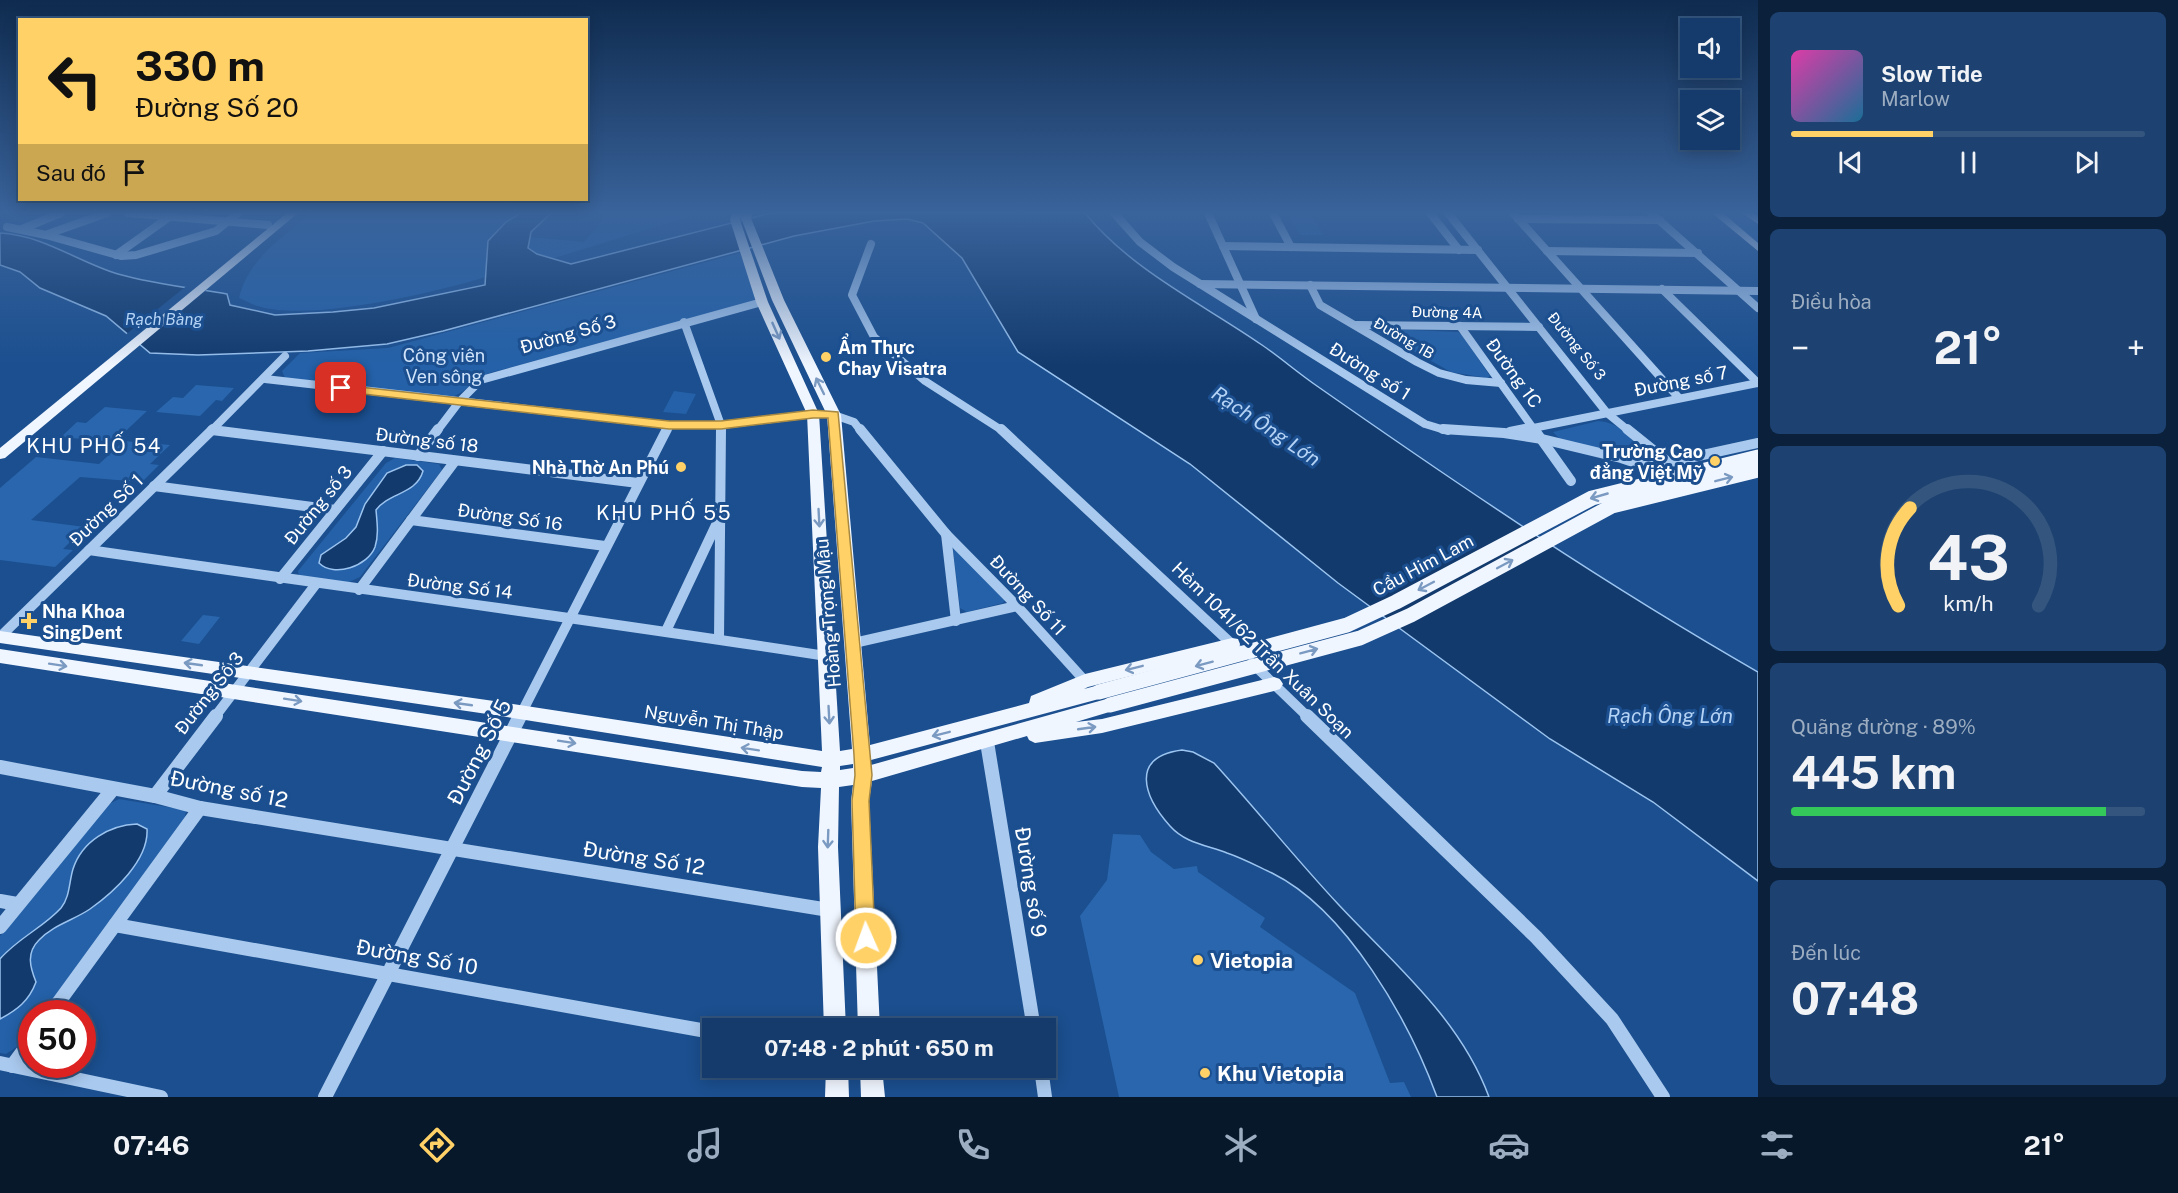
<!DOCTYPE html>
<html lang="vi">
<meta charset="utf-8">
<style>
body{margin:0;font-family:"Public Sans",sans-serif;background:#1d4271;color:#f1f3f6;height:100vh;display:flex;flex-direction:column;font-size:22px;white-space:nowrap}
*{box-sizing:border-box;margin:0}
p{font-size:20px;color:#9dadc1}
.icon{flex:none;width:33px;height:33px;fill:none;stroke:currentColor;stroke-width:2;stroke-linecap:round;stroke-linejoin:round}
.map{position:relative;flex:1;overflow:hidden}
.panel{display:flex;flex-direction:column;gap:12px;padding:12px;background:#0b203b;width:420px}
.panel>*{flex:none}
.hud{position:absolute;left:18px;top:18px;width:570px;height:183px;border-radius:0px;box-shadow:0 3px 15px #0003,0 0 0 2px #33557e;background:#ffd166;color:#111;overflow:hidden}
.fabs{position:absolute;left:1680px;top:18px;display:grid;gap:12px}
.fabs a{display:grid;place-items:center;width:60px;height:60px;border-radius:0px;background:#143b6b;box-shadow:0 3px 15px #0003,0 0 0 2px #33557e;font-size:30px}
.speed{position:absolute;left:18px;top:1000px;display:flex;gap:12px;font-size:30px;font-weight:700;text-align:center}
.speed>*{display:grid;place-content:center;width:78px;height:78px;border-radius:50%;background:#143b6b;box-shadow:0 3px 15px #0003,0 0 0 2px #33557e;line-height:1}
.speed .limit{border:9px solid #d22;background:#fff;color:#111}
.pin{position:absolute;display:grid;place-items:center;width:51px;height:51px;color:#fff;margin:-26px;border-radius:12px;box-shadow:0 3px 9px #0006}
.me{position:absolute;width:66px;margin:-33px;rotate:358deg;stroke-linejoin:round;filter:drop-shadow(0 0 4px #0008)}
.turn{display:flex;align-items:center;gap:21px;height:126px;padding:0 18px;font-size:27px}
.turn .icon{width:78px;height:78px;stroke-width:2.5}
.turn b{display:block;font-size:42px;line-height:51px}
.then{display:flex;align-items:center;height:57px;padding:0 18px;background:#0003;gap:12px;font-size:22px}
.big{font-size:45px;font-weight:700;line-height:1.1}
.panel .tile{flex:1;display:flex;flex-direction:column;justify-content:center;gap:9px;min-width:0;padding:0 21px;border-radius:9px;background:#1d4271}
.panel .dial{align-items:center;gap:0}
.dial svg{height:156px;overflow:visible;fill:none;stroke:#33557e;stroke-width:7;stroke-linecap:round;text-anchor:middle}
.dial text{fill:#f1f3f6;stroke:none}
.song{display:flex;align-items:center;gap:18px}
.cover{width:72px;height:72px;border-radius:9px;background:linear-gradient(135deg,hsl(320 70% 55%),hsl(200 70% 35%))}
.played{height:6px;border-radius:3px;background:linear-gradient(90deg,#ffd166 40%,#33557e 40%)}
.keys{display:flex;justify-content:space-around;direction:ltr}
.heat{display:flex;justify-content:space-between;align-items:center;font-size:33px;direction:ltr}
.charge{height:9px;border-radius:4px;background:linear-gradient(90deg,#34c759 89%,#33557e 0)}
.trip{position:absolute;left:702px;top:1018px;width:354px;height:60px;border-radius:0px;background:#143b6b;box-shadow:0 3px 15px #0003,0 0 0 2px #33557e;font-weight:700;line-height:60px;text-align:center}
.dock{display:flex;height:96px;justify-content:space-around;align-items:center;background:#08182b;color:#9dadc1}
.dock .icon{width:42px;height:42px}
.dock .active{color:#ffd166}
.dock b{font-size:27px;color:#f1f3f6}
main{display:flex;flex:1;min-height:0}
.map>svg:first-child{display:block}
.green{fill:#2461a8}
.water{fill:#123a6d;stroke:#9cc4f0;stroke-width:1.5}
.pier{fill:#1b4f8f}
.building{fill:#2a66ad}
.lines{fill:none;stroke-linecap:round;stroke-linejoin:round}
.minor-far2{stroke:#a9c9ee;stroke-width:8}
.minor-far1{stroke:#a9c9ee;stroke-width:10}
.minor{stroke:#a9c9ee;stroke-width:14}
.major{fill:#f0f6ff;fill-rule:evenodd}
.major-bridge{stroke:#f0f6ff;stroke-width:15}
.oneway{stroke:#7b9ac1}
.route{fill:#ffd166;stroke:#a68842;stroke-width:1.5}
.poi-dot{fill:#ffd166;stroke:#1b4f8f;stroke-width:2}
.labels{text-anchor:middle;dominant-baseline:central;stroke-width:6;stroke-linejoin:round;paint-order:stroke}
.far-street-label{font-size:15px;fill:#fff;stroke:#1b4f8f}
.far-water-label{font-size:16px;font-style:italic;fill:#b5d3f5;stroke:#1b4f8f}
.street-label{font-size:18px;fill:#fff;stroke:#1b4f8f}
.poi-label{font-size:18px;font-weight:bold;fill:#fff;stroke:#1b4f8f;text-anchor:start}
.park-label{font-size:18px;fill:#cfe3fa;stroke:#1b4f8f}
.water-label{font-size:20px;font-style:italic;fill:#b5d3f5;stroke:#1b4f8f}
.neighbourhood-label{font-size:20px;letter-spacing:1.5px;fill:#fff;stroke:#1b4f8f}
.near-street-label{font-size:21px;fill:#fff;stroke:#1b4f8f}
.near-poi-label{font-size:21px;font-weight:bold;fill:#fff;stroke:#1b4f8f;text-anchor:start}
</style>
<main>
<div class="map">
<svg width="1758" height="1097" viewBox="0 0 1758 1097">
<rect width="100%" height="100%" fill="#1b4f8f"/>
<g class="green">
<path d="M311,213h210l-15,9 -18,43 -2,12c-54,16 -172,44 -225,30 -8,-2 -15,-6 -22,-9 9,-39 44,-61 72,-85z"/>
<path d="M608,213h93l-150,46 -14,-5 -9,-6 2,-11 54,5z"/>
<path d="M1287,213h23l13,22h-23z"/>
<path d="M1722,213h21l15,12v18z"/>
<path d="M740,253l17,43 -5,7 -263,70c-15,7 -23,19 -37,24l-167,-19 -3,-7 18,-18 88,-5z"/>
<path d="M1386,329l72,3 4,3 28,41 -3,2 -36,-6 -74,-41z"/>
<path d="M674,391l22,3 -10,20 -23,-2z"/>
<path d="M1598,421c23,1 39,21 56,35v3l-7,1 -87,-21 -7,-7z"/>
<path d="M395,458l44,6 3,6 -82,107 -13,6 -48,-7 -1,-5 88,-108z"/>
<path d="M955,549l50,51 -2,3 -36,9 -7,-4 -7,-58z"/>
<path d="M119,799l67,11 -2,13 -141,191h-11c-1,22 -8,29 -26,40l-6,-1v-117l103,-129z"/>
</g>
<g class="water">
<path d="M521,213h30l-20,19 -3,16 9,6 34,10 200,-51h314c46,57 118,91 177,132 19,13 36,28 55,41 143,100 289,199 441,286v209l-105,-79 -103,-63 -212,-156 -148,-119 -172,-112 -56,-94 -39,-35 -16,-4 -33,2 -80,15 -351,95 -56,13 -79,7 -110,4 -48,-2 -44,-37 -66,-28 -20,-16 -20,-7v-32c43,2 78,29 118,41 35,10 73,14 109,20l3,11 45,10 58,-3 41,-4 111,-23 3,-44 18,-19z"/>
<path d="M406,465h11l6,6c-7,24 -34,21 -47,39 1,12 3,25 -1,37 -7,19 -41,31 -56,16l2,-8 25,-17 10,-11 9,-23 22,-31z"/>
<path d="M1182,750l11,2 21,11c42,46 81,95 124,141 56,60 122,114 151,193h-52c-28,-76 -90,-187 -165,-224 -15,-7 -30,-15 -45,-20 -21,-8 -42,-10 -57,-27 -26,-29 -41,-69 12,-76z"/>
<path d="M137,824l10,5c2,31 -33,63 -57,80 -16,11 -37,16 -51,31 -13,13 -9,27 -3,42 -7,19 -19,28 -36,37v-60c18,-21 44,-32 61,-51 9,-11 8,-26 12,-39 9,-28 37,-44 64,-45z"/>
</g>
<path class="pier" d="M189,284l20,4 -73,59 -12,-11z"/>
<g class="building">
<path d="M196,385l38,3 -12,13 -6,-1 -16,16 -44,-4 17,-15 10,1z"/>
<path d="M105,407l42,4 -33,31 -53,-5 16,-15 9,1z"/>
<path d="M124,441l46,4 -20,19 9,1 -17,17 -62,-5 -49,43 54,7 -22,22 10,1 -18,17 -55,-7v-72l36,-31 63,7z"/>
<path d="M203,615l17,2 -21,27 -18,-3z"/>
<path d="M1113,834l27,1 11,17 23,17 23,-3 1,6 67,46 -5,9 95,66 35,90 14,-1 7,15h-292l-39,-181 27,-36z"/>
</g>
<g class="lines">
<g class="minor-far2">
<path d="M128,213l140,12"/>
<path d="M1114,213l26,29 33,25 252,157 23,7"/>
<path d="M1208,213l48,106"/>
<path d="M1273,213l18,34"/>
<path d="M1430,213l29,37"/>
<path d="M1448,213l159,200 22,18"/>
<path d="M1513,213l166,185"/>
<path d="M1651,213l107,95"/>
<path d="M1518,219l142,1"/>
<path d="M7,227l39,8 75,21 15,-1 80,-24 22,-18"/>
<path d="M22,229l39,-16"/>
<path d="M48,234l59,-21"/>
<path d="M871,244l-19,51 22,42 51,44 78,50"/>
<path d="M1223,246l255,4"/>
<path d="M1547,251l151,2"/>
<path d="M116,255l56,-40"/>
<path d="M1200,284l558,7"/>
<path d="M1310,285l10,20 97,57 22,11 27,7 35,3"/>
<path d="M1662,289l96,94"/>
<path d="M684,322l37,103v6"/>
<path d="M1356,325l183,2"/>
<path d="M1460,326l75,105"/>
<path d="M265,379l404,46h52l92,-11"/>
<path d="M834,415l20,7 7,9"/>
<path d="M212,430l4,1"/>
<path d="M211,431l74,-75"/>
<path d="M437,431l22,-29 22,-22 281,-78"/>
<path d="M666,431l3,-6"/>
<path d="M1518,431l240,-48"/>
</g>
<g class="minor-far1">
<path d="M860,429l86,105 71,72 68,75"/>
<path d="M1001,429l235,219"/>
<path d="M1443,429l61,4 38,6 79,19 27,9 110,-24"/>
<path d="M1534,429l37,52"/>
<path d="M1627,429l41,33"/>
<path d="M212,430l426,53"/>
<path d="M1510,432l15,-3"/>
<path d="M418,456l20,-27"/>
<path d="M154,486l181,24"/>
<path d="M411,520l194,26"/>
<path d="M946,534l10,87"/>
<path d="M89,550c246,36 492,68 737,106"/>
<path d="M280,579l103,-128"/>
<path d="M359,590l96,-129"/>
<path d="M666,631l51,-108"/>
<path d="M0,637l213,-208"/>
<path d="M719,639l2,-210"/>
<path d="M854,643l163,-37"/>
<path d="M1252,663l57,55"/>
<path d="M214,718l102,-134"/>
<path d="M519,718l148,-289"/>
</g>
<g class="minor">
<path d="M1307,716l229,221 76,82 51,78"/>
<path d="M987,742l47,287"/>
<path d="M0,767l155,29 45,12 629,102"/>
<path d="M155,796l61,-80"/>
<path d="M0,901l17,3"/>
<path d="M115,925l597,107"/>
<path d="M0,927l113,-138"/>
<path d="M50,1014l150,-206"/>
<path d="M0,1063l161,34"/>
<path d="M12,1066l20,-27"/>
<path d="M1041,1068l4,29"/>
<path d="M325,1097l195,-381"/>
</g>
<g class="major">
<path d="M287,213h11l-293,245 -5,1v-11z"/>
<path d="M732,213h10l-2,7 28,82 51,112 21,337 12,-2 -25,-334 -55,-115 -31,-82 2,-5h10l-2,5 33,82 57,115 29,330 159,-42 2,-7 54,-22 147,-36 6,1 2,5 -2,5 -6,1 -144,37 -4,2 15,-4 6,2 3,5 -3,5 -6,2 -228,61v5l239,-67 6,2 3,5 -3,5 -40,12 26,-3 172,-42 6,2 3,5 -3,5 -6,2 -172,42 -67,10 -6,-3 -2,-4 -155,45 -3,20 11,228h-22l-7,-228 2,-16 -14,2 -1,60 8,182h-22l-6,-182 3,-59 -19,-1 -802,-124v-14l802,122 19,1 1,-5 -328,-52 -494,-72v-12l494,70 328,50 -15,-337 -51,-112 -26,-82zM853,764v4l-13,2v-4z"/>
<path d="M1712,213h11l35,30v8z"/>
<path d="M1742,213h11l5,3v8z"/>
<path d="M826,1068h22l1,29h-24z"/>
<path d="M860,1068h22l3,29h-24z"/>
</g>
<g class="major-bridge">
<path d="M1099,692l248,-67 49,-23 196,-104 166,-41"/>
<path d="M1110,705l250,-67 51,-23 201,-109 146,-36"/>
</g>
</g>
<defs><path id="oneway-shaft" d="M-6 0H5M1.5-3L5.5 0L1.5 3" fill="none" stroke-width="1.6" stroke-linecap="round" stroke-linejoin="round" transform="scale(1.5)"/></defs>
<g class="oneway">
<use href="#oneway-shaft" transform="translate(776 331) rotate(66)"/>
<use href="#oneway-shaft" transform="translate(820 386) rotate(-116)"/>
<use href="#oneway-shaft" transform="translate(1724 479) rotate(-14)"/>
<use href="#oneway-shaft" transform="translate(1599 496) rotate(164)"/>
<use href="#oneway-shaft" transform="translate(819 518) rotate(87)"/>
<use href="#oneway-shaft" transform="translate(1505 564) rotate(-28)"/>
<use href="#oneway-shaft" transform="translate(1426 586) rotate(152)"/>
<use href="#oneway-shaft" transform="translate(1309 651) rotate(-15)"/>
<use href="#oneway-shaft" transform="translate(193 664) rotate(-172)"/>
<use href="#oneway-shaft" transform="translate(1204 664) rotate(165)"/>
<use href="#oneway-shaft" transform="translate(58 665) rotate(9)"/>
<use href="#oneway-shaft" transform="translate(1134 668) rotate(166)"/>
<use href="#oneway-shaft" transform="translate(293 700) rotate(9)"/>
<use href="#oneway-shaft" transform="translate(463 704) rotate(-172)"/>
<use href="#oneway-shaft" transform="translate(829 715) rotate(87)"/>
<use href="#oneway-shaft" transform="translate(1087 728) rotate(-8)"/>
<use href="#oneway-shaft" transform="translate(941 734) rotate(166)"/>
<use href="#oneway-shaft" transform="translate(567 742) rotate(9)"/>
<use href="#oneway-shaft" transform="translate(750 749) rotate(-171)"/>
<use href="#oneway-shaft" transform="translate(828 839) rotate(92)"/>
</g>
<linearGradient id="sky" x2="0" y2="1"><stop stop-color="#0f2b4f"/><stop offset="0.58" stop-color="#39639b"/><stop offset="1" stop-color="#39639b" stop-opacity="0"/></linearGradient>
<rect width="1758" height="366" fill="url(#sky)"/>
<path class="route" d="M341,385l328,36h52l92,-11 25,2 34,363 -3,26 6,137 -3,6 -6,3 -7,-3 -3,-6 -4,-137 3,-26 -1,-20 -26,-337h-15l-92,11h-52l-332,-38 -1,-3z"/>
<g class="poi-dot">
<circle cx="826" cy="357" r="6"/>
<circle cx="1715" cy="461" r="6"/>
<circle cx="681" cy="467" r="6"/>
<path d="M26 612h6v6h6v6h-6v6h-6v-6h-6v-6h6z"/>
<circle cx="1198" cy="960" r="6"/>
<circle cx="1205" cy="1073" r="6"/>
</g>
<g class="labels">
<g class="far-street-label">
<text transform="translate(1447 312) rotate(1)">Đường 4A</text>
<text transform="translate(1404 338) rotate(30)">Đường 1B</text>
<text transform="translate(1577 346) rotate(51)">Đường Số 3</text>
</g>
<g class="far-water-label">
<text x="164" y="319">Rạch Bàng</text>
</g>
<g class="street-label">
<text transform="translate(568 334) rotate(-16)">Đường Số 3</text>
<text transform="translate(1370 371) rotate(32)">Đường số 1</text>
<text transform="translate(1514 373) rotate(54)">Đường 1C</text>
<text transform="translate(1681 381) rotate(-11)">Đường số 7</text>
<text transform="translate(427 440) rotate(7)">Đường số 18</text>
<text transform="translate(318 505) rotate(-51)">Đường số 3</text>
<text transform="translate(106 510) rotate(-44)">Đường Số 1</text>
<text transform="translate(510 517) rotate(8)">Đường Số 16</text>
<text transform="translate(1423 565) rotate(-28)">Cầu Him Lam</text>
<text transform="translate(460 586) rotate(7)">Đường Số 14</text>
<text transform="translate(1028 595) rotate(47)">Đường Số 11</text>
<text transform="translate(828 613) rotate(-95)">Hoàng Trọng Mậu</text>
<text transform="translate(1263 650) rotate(44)">Hẻm 1041/62 Trần Xuân Soạn</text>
<text transform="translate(209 693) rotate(-52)">Đường Số 3</text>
<text transform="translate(714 722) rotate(9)">Nguyễn Thị Thập</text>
</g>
<g class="poi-label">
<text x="838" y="347">Ẩm Thực<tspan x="838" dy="21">Chay Visatra</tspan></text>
<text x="1703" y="451" text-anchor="end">Trường Cao<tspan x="1703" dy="21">đẳng Việt Mỹ</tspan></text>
<text x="669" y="467" text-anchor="end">Nhà Thờ An Phú</text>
<text x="42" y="611">Nha Khoa<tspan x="42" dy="21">SingDent</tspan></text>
</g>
<g class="park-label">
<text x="444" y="355">Công viên<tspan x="444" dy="21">Ven sông</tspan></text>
</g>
<g class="water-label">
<text transform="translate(1266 426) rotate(34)">Rạch Ông Lớn</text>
<text x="1670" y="716">Rạch Ông Lớn</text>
</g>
<g class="neighbourhood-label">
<text x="94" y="446">KHU PHỐ 54</text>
<text x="664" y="513">KHU PHỐ 55</text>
</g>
<g class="near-street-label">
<text transform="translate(479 752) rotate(-63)">Đường Số 5</text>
<text transform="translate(229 789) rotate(11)">Đường số 12</text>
<text transform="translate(644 858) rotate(9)">Đường Số 12</text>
<text transform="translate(1031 882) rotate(81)">Đường số 9</text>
<text transform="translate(417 957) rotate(10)">Đường Số 10</text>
</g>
<g class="near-poi-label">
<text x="1210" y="960">Vietopia</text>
<text x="1217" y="1073">Khu Vietopia</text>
</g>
</g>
</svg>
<div class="fabs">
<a><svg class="icon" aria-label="sound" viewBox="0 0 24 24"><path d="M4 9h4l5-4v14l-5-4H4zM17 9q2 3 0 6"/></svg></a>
<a><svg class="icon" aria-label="layers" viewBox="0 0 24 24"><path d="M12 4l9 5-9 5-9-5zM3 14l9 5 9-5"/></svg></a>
</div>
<div class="speed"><div class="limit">50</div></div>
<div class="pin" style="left:341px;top:388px;background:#d93025"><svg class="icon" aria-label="arrive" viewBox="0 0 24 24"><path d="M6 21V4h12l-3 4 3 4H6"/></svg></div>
<svg class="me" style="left:866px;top:938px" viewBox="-20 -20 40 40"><circle r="17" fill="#ffd166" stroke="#fff" stroke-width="3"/><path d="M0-11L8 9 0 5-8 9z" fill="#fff"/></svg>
<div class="trip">07:48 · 2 phút · 650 m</div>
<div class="hud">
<div class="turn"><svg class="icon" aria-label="left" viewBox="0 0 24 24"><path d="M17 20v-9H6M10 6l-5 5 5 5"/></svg><div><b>330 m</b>Đường Số 20</div></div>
<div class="then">Sau đó<svg class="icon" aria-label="arrive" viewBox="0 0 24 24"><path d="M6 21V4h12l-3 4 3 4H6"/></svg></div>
</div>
</div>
<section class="panel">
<div class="tile">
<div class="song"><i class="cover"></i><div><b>Slow Tide</b><p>Marlow</p></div></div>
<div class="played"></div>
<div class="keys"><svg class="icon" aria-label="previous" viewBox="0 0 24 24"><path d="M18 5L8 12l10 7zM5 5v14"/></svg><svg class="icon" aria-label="pause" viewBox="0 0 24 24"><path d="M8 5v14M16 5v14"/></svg><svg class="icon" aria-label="next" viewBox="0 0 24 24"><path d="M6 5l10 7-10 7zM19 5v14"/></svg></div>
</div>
<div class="tile"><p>Điều hòa</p>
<div class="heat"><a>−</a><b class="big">21°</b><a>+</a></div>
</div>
<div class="tile dial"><svg viewBox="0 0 100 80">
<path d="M14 69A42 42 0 1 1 86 69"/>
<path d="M14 69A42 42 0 0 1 20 19" stroke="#ffd166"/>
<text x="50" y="56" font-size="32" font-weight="700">43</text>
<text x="50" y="72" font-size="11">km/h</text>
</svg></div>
<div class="tile"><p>Quãng đường · 89%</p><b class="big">445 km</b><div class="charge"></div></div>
<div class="tile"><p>Đến lúc</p><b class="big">07:48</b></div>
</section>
</main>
<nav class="dock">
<b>07:46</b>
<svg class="icon active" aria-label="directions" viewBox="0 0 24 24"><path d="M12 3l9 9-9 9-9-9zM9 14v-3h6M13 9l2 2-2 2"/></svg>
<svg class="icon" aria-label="music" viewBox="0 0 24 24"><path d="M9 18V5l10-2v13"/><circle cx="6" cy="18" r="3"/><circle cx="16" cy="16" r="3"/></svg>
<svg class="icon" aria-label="phone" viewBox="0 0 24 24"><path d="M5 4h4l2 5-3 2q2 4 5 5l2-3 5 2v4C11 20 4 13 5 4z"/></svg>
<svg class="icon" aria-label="climate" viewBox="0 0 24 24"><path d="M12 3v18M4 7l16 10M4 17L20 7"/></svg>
<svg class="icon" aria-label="car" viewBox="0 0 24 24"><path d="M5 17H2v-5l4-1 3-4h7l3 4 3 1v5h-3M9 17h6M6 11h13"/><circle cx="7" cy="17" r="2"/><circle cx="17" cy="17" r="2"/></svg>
<svg class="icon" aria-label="filters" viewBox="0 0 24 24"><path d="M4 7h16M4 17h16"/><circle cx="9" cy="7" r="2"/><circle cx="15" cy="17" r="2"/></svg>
<b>21°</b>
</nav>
